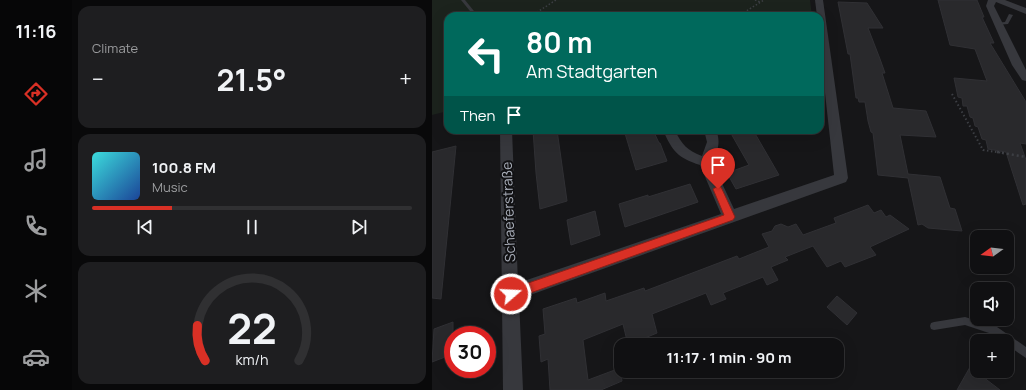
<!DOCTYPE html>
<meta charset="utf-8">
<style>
body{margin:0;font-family:Manrope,sans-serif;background:#1e1e20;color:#f1f3f6;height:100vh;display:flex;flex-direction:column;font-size:15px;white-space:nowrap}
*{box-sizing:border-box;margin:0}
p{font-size:13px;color:#9c9d9f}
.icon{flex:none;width:22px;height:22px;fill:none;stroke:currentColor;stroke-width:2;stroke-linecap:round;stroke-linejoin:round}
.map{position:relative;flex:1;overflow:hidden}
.side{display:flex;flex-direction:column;gap:6px;padding:6px;background:#09090a;width:360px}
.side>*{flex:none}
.banner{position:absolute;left:12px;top:12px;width:380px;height:122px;border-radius:12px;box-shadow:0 4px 16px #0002,0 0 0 1px #303032;background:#00695c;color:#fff;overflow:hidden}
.needle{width:26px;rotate:255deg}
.buttons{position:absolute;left:538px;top:230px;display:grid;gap:8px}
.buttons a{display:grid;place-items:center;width:44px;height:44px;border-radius:8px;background:#101012;box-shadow:0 4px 16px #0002,0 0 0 1px #303032;font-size:20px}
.speed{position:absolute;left:12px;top:326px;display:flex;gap:8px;font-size:20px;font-weight:700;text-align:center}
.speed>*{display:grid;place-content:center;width:52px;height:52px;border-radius:50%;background:#101012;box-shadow:0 4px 16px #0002,0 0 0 1px #303032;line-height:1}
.speed .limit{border:6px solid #d22;background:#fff;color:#111}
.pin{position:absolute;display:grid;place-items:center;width:34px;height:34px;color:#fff;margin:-41px -17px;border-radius:50% 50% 50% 0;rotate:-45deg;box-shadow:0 0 4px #0007}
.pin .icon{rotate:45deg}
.me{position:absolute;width:44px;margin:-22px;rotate:71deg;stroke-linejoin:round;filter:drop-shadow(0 0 3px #0008)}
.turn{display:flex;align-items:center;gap:14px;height:84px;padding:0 16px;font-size:18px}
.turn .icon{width:52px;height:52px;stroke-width:2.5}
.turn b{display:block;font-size:28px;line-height:34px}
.then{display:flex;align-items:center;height:38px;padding:0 16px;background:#0003;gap:8px;font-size:15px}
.big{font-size:30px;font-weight:700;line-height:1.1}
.side .widget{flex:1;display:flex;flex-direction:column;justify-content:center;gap:6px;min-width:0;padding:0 14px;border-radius:12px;background:#1e1e20}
.side .dial{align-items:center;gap:0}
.dial svg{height:104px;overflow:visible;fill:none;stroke:#303032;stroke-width:7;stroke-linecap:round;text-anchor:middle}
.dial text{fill:#f1f3f6;stroke:none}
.song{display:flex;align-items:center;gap:12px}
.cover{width:48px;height:48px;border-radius:6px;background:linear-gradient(135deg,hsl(180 70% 55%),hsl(220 70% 35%))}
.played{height:4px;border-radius:2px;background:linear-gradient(90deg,#d93025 25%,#303032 25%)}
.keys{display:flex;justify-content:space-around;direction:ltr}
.heat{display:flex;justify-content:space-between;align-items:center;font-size:22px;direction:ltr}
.trip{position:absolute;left:182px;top:338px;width:230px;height:40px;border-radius:12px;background:#101012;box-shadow:0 4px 16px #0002,0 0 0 1px #303032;font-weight:700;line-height:40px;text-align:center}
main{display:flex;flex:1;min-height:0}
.menu{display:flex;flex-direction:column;width:72px;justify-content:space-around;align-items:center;background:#060607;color:#9c9d9f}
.menu .icon{width:28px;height:28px}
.menu .selected{color:#d93025}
.menu b{font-size:18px;color:#f1f3f6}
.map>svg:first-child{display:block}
.green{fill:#1c231d}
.building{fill:#29292c;stroke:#303034}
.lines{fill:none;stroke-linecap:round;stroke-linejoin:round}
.path-far2{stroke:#3d3f44;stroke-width:1.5;stroke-dasharray:1.5 2;stroke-linecap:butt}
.path-far1{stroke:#3d3f44;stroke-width:2;stroke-dasharray:1.5 2.5;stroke-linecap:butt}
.path{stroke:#3d3f44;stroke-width:2.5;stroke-dasharray:2 3;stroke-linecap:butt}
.service{fill:#37383d;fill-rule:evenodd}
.minor{fill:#37383d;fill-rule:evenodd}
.route{fill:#d93025;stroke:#8d1f18}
.labels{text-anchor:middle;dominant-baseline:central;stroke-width:4;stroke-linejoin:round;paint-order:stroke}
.street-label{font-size:14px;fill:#a8adb8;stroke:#111113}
</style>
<main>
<nav class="menu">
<b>11:16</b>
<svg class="icon selected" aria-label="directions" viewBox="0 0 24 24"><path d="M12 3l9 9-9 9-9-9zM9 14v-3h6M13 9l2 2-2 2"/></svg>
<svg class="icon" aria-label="music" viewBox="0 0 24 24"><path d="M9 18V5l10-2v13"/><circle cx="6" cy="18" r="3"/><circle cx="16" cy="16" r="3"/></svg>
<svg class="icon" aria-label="phone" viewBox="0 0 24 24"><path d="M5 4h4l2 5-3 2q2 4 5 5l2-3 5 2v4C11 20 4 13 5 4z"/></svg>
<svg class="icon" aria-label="climate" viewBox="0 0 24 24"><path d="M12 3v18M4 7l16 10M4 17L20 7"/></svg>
<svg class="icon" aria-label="car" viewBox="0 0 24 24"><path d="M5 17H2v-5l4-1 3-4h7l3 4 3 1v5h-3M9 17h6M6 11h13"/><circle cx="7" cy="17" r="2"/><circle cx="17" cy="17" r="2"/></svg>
</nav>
<section class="side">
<div class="widget"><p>Climate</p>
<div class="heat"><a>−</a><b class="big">21.5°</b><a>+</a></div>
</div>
<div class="widget">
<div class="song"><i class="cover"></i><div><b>100.8 FM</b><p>Music</p></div></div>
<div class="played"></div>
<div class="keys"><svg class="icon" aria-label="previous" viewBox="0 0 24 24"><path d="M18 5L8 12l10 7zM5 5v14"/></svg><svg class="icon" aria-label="pause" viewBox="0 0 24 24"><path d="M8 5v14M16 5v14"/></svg><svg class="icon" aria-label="next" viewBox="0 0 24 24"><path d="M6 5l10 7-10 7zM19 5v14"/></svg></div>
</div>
<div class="widget dial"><svg viewBox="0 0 100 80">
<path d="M14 69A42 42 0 1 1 86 69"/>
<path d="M14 69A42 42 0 0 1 8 42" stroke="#d93025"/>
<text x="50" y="56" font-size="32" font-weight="700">22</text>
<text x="50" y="72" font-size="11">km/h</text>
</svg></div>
</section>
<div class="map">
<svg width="594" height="390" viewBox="0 0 594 390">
<rect width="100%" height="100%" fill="#161618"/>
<path class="green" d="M0,0h378l2,16h-364v95l-16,4z"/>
<g class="building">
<path d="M506,0h39l7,17h-2l12,26h-4l36,59v42l-6,-1 6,17v44l-3,1 -17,-53 -18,-3 -2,-9 -4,-1 -4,-12 -3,-1 -2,-8 -3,-1 -3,-11h-4l-1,-8 -4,-1 -4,-19 33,3 -12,-32 -25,-4z"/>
<path d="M406,2l29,1 16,25h-15l12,31 5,14h-3l11,35 33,3 10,26 -36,-2 8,39 32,3 10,31 5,1 7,22 -34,-3 -6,-4 -4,1 -10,-47 -30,-3 -5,-42 -2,-1 -3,-11 -3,-19h-6l-1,-4h-2l-6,-44h-2z"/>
<path d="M101,130h24l10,71 -27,8 -4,-36z"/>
<path d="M192,130h29l6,13h1l7,18 -31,9z"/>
<path d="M297,130h24l26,45 -43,14 -9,-16 22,-8z"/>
<path d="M24,146l-15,153 -9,-1v-146z"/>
<path d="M258,184l8,18 -73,25 -6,-23 29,-9v2z"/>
<path d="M436,205l6,8 7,-3 5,7 4,-2 19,14 -39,18 6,8 -31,12 -4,-6 -14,6 -14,-21 -28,11 3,3 -17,7 7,13 -11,5 -4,-8 -40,16 3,6 -15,6 -5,-12 -54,21 5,19 -29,12 -5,-21 -40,16 5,40 32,-12 2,13 -21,9h-51l-2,-31 -7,3 -2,-26 6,-2 -2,-25 33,-11 1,5 28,-10 1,8 38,-13 1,3 92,-35 2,3 30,-12 -7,-13 10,-3 3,-5 6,-2 7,3 8,-3 7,11 33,-12 -2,-5z"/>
<path d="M163,211l5,24 -29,10 -4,-25z"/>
<path d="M405,296l20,17 -10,12 -20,-18z"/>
<path d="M21,322v32l-21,8 2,-33z"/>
<path d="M538,367l30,23h-43z"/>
</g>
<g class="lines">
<g class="path-far2">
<path d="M323,0l5,2"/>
<path d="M63,16l14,-3 21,3"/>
<path d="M99,16l25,-16"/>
<path d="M302,16l9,-3 21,-13"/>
</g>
<path class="path-far1" d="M520,94l31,56 20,3"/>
<path class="path" d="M565,152l29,5"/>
<g class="service">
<path d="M29,0h4l13,16h-4z"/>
<path d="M577,14l4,1 -5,9 -12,1v-2l9,-1z"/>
<path d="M533,317l32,10 29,20v11l-19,-13v-4h-5l-10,-7 -27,-9 -31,5 -3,-1 -1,-3 1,-3 3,-1z"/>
</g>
<g class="minor">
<path d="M383,0h8l25,178 -2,4 -327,117 4,91h-20l-3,-260h12l6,153 203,-69 -21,-49c-22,-7 -28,-14 -37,-35h12c6,14 13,21 27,26l5,-14 -3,-12h12c5,12 2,21 -4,32l22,47 100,-34 -14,-128v-31h-3z"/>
<path d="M556,0h17l21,8v6l-30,-12 -2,4 32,64v11l-4,-1 -10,-15 -26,-59z"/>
</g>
</g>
<path class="route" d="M286,186l3,1 14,30 -2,3 -222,80 -4,-2 -2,-4 2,-4 4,-1 213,-74 -11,-26z"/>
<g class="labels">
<g class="street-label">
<text transform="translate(76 212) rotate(-92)">Schaeferstraße</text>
</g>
</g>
</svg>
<div class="buttons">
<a><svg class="needle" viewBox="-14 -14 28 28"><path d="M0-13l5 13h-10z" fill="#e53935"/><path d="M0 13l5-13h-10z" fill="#9c9d9f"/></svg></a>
<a><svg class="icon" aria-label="sound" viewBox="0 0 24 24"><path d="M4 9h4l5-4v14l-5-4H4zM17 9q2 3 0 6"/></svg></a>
<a>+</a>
</div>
<div class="speed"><div class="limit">30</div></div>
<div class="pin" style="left:286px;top:189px;background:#d93025"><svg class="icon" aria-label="arrive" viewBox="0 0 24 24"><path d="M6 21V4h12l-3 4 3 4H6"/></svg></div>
<svg class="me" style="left:79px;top:294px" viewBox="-20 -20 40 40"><circle r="17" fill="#d93025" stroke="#fff" stroke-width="3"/><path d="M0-11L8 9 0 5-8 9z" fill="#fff"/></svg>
<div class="trip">11:17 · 1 min · 90 m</div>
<div class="banner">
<div class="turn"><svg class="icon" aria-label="left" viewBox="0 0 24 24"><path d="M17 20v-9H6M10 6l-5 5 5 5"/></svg><div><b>80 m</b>Am Stadtgarten</div></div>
<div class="then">Then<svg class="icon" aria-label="arrive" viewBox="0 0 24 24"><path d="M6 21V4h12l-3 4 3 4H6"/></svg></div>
</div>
</div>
</main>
